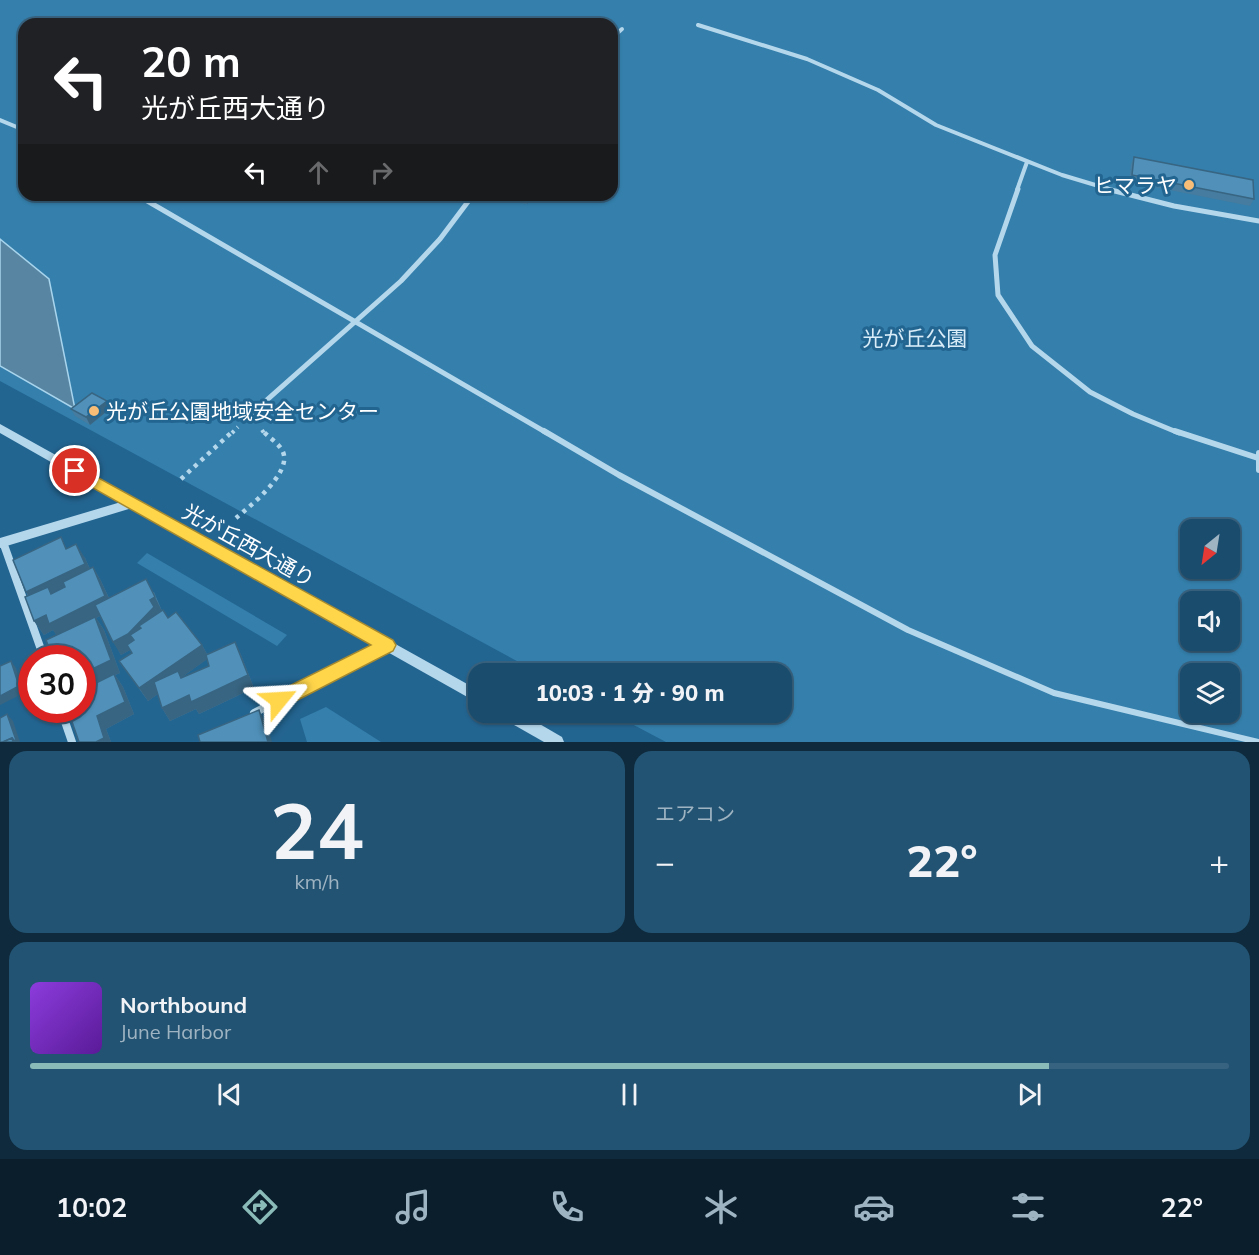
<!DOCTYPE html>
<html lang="ja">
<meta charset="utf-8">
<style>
body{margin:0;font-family:Mulish,"Noto Sans JP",sans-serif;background:#235372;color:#f1f3f6;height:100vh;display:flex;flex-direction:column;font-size:22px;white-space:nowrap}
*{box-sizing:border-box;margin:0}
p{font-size:20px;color:#9fb4c2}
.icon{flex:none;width:33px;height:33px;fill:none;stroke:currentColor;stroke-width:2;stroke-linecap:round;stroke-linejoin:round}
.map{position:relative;height:742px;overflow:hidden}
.side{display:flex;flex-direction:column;gap:9px;padding:9px;background:#0e2a3c;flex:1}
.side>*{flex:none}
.top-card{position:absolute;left:18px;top:18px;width:600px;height:183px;border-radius:18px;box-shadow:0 2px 4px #0004,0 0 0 2px #386380;background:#202124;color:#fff;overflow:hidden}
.needle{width:39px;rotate:210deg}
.tools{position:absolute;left:1180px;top:519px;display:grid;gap:12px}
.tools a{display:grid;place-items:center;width:60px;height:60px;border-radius:12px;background:#1a4c6d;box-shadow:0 2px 4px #0004,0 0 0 2px #386380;font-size:30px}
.speed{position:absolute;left:18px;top:645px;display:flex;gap:12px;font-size:30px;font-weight:700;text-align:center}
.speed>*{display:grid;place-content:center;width:78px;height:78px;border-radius:50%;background:#1a4c6d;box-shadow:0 2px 4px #0004,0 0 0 2px #386380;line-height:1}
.speed .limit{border:9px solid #d22;background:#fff;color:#111}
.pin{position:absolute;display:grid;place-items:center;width:51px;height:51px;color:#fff;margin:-26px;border:3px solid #fff;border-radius:50%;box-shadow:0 2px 6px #0007}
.me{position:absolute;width:66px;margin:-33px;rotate:63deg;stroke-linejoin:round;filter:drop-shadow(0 0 4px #0008)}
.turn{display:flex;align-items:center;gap:21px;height:126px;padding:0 24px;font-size:27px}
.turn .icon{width:78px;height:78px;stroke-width:2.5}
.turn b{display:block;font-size:42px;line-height:51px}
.lanes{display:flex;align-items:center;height:57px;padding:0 24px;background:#0003;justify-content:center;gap:30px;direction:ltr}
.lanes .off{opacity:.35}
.big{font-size:45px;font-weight:800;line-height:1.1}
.side .card{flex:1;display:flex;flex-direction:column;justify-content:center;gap:9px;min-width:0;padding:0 21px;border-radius:18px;background:#235372}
.side .dial{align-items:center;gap:0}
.dial b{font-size:78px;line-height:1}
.song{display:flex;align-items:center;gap:18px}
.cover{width:72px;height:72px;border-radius:9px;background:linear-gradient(135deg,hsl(270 70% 55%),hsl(270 70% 35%))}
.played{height:6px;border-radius:3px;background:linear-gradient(90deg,#8bbbb9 85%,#386380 85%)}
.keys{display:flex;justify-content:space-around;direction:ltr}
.heat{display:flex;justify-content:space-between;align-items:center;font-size:33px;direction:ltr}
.side .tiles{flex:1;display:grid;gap:9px;grid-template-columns:1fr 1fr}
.card:last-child{grid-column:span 2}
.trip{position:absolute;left:468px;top:663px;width:324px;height:60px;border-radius:18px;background:#1a4c6d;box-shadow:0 2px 4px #0004,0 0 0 2px #386380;font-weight:800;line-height:60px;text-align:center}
.menu{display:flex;height:96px;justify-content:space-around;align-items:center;background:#0a1e2c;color:#9fb4c2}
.menu .icon{width:42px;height:42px}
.menu .active{color:#8bbbb9}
.menu b{font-size:27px;color:#f1f3f6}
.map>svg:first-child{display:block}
.green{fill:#347fac;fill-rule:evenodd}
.water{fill:#5886a2;stroke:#a8d4ed;stroke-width:1.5}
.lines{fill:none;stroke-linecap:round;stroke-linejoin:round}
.path-far1{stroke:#b4d7ec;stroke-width:4;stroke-dasharray:3 4.5;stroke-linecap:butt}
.path{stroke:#b4d7ec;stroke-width:4.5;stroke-dasharray:4 5;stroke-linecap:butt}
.pedestrian-far2{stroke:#b4d7ec;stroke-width:4}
.pedestrian-far1{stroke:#b4d7ec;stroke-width:5}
.pedestrian{stroke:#b4d7ec;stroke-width:6}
.minor{stroke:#b4d7ec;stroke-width:8}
.tertiary{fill:#b4d7ec;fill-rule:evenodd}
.wall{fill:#457c9f;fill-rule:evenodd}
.shaded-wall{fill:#386582}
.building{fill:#5090b9;stroke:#386582;stroke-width:1.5}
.route{fill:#ffd54a;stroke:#a68a30;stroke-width:1.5}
.poi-dot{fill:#f8bd77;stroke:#236591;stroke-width:2}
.labels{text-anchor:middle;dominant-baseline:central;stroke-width:6;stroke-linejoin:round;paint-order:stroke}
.poi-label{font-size:21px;fill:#fff;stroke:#236591;text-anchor:end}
.park-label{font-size:21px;fill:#d9edf9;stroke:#236591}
.street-label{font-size:21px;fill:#fff;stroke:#236591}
</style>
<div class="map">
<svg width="1259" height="742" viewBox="0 0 1259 742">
<rect width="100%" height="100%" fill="#236591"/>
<g class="green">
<path d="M0,0h1259v742h-593l-55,-29 171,-1v-38l-243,-1 -539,-292zM24,24h588v171h-588zM1191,530h39v38h-39zM1191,602h39v38h-39zM1191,674h39v38h-39z"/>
<path d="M147,553l140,82 -10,11 -140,-83z"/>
<path d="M326,707l55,35h-74l-7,-23z"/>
</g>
<path class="water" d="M0,239l49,40 26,130 -75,-43z"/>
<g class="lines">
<g class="path-far1">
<path d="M262,430l2,3"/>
<path d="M232,433l6,-6"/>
</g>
<g class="path">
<path d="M181,479l52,-48"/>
<path d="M236,518c14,-12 56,-45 47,-66 -4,-9 -14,-14 -20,-21"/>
</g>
<g class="pedestrian-far2">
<path d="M698,25l109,34 71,31 58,35 126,50 50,15"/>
<path d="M612,38l10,-9"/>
<path d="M0,120l24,10"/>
<path d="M1017,190l10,-28"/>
</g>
<g class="pedestrian-far1">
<path d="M1018,189l-23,66 3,40 34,51 58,46 43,22 46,19"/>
<path d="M1107,189l67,17 85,15"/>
<path d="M137,195l410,238"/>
<path d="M251,414l150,-133 39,-42 33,-44"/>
</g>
<g class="pedestrian">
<path d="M544,431l75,44 289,155 146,63 204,49"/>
<path d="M1175,431l83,27"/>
<path d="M1259,453v17"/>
</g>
<g class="minor">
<path d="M3,542l41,116"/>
<path d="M61,710l11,32"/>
<path d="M254,713l132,-67"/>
</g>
<g class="tertiary">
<path d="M0,424l478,266v13l-346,-195 -132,40v-10l121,-36 -121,-69z"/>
<path d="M498,712h21l43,25 2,5h-20l-44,-25z"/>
</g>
</g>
<g class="wall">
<path d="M1134,157l120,42 -4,7 -121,-24 2,-18z"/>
<path d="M497,195h34l-4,9 -29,-4z"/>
<path d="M107,401l4,7 -21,17 -15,-9 -4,-7z"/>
<path d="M68,548l17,10 5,11 3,-2 8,14 8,17 45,-6 8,19 6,7 34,27 5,9 28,-12 6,13 13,33 -55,26 -3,-5 -26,12 -8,-13 -4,-14 -10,7 -29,-40 13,-8 -2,-3 -9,5 -21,-39 -4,2 8,12 16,43 -5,2 8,12 11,27 -28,15 5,13h-32l3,-32 -25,-75 -4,-5 -9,5 -10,-14 -6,-25 -2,-4zM207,659l2,7 -27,12v-1z"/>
</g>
<g class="shaded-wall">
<path d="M527,195h4l-4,9z"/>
<path d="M107,401l4,7 -21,17 -4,-8z"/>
<path d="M76,544l9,14 9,20 -58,28 -10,-14z"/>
<path d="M93,567l8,14 13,28 -18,9 8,12 16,43 -5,2 8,12 11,27 -28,15 5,13h-15l-14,-50v-18l-29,-44 -9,5 -10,-14 12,-6z"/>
<path d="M146,579l16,32 -5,2 -7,-13z"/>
<path d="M154,607l8,14 -21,7 -2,-2 7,11 -16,-2 7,11 -10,-1 3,5 -9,5 -8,-13z"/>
<path d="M235,642l6,13 13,33 -55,26 -3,-5 -26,12 -8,-13 27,-13z"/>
<path d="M202,645l7,13 -27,19 4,7 -5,-6 -33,23 -9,-13z"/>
<path d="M11,661l5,7 8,25 -24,12v-9z"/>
<path d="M259,710l9,17 4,15h-4z"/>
<path d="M7,714l6,7 7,21h-8z"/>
</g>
<g class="building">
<path d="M1134,157l119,23 1,19 -122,-24z"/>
<path d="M512,195h15v2z"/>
<path d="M92,393l15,8 -21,16 -15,-8z"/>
<path d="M61,537l5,12 10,-5 9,20 -59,28 -13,-32z"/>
<path d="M93,567l12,29 -56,28 -3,-9 -12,6 -9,-24 23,-10 3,7 14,-7 -2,-5z"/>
<path d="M146,579l9,18 -5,3 4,7 -26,27 -15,8 -18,-37z"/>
<path d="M163,610l5,8 8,-6 26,33 -63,43 -20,-27 13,-8 -5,-8 7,-5 -4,-5 11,-7 -2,-2z"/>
<path d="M95,617l16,43 -29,14v-16h-29l-7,-18z"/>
<path d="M235,642l13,33 -57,27 -2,-7 -27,13 -8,-26 24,-11 3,7 28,-12 -3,-11z"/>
<path d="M11,661l8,25 -19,10v-30z"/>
<path d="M114,674l11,28 -28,14 7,22 -8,4h-17l-11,-32h14v-20z"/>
<path d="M259,710l9,32h-68l-2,-7z"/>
<path d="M7,714l9,26 -1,1 -3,-3 -9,4h-3v-24z"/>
<path d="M12,738l1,4h-10z"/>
</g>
<path class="route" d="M75,465l318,175 3,5 -3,6 -107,55 -7,3 -6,-3 -3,-6 3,-6 98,-49 -301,-170 -2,-4 2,-4z"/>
<g class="poi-dot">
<circle cx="1189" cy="185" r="6"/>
<circle cx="94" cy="411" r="6"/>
</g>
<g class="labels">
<g class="poi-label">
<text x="1177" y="185">ヒマラヤ</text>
<text x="106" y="411" text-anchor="start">光が丘公園地域安全センター</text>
</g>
<g class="park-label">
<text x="915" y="338">光が丘公園</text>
</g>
<g class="street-label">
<text transform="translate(249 545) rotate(29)">光が丘西大通り</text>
</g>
</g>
</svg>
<div class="tools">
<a><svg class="needle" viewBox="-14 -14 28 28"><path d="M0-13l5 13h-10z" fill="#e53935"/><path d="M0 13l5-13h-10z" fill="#9fb4c2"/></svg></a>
<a><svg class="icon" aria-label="sound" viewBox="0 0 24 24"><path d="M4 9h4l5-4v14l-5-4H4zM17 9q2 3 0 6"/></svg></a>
<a><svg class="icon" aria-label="layers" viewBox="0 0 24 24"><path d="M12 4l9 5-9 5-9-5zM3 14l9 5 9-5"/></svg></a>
</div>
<div class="speed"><div class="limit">30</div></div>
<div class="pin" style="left:75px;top:471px;background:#d93025"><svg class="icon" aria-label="arrive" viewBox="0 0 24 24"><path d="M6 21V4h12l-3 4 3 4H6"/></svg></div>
<svg class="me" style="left:279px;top:700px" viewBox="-20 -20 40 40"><path d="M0-17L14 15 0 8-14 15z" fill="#ffd54a" stroke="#fff" stroke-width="4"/></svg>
<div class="trip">10:03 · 1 分 · 90 m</div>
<div class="top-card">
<div class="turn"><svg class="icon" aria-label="left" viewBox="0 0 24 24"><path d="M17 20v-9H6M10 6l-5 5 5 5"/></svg><div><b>20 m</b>光が丘西大通り</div></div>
<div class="lanes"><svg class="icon" aria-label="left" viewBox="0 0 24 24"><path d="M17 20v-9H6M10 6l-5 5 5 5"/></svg><svg class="icon off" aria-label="ahead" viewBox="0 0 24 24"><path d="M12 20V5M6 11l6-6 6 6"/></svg><svg class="icon off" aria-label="right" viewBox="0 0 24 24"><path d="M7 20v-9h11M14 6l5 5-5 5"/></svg></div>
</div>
</div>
<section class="side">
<div class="tiles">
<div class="card dial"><b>24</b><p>km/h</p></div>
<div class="card"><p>エアコン</p>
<div class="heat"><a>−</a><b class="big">22°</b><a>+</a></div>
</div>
<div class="card">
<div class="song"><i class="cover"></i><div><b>Northbound</b><p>June Harbor</p></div></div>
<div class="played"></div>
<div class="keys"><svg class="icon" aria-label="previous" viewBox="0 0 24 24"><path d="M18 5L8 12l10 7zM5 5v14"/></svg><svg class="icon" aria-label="pause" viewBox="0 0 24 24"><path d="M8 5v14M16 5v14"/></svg><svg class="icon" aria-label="next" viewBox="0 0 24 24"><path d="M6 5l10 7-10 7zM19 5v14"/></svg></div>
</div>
</div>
</section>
<nav class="menu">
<b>10:02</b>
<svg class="icon active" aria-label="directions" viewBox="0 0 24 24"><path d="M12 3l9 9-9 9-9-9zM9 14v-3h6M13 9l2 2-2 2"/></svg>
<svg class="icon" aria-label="music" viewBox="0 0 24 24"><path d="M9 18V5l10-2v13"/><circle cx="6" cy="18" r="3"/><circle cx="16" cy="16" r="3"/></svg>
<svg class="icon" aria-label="phone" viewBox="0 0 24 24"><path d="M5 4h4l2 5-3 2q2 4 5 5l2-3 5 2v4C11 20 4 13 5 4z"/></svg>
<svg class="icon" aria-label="climate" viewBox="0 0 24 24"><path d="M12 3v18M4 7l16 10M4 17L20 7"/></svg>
<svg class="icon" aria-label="car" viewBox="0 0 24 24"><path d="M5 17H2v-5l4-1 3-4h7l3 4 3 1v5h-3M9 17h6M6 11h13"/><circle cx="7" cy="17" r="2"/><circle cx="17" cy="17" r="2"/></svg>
<svg class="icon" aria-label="filters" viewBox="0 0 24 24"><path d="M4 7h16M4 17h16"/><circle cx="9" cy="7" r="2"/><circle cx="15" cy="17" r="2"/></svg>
<b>22°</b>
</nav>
